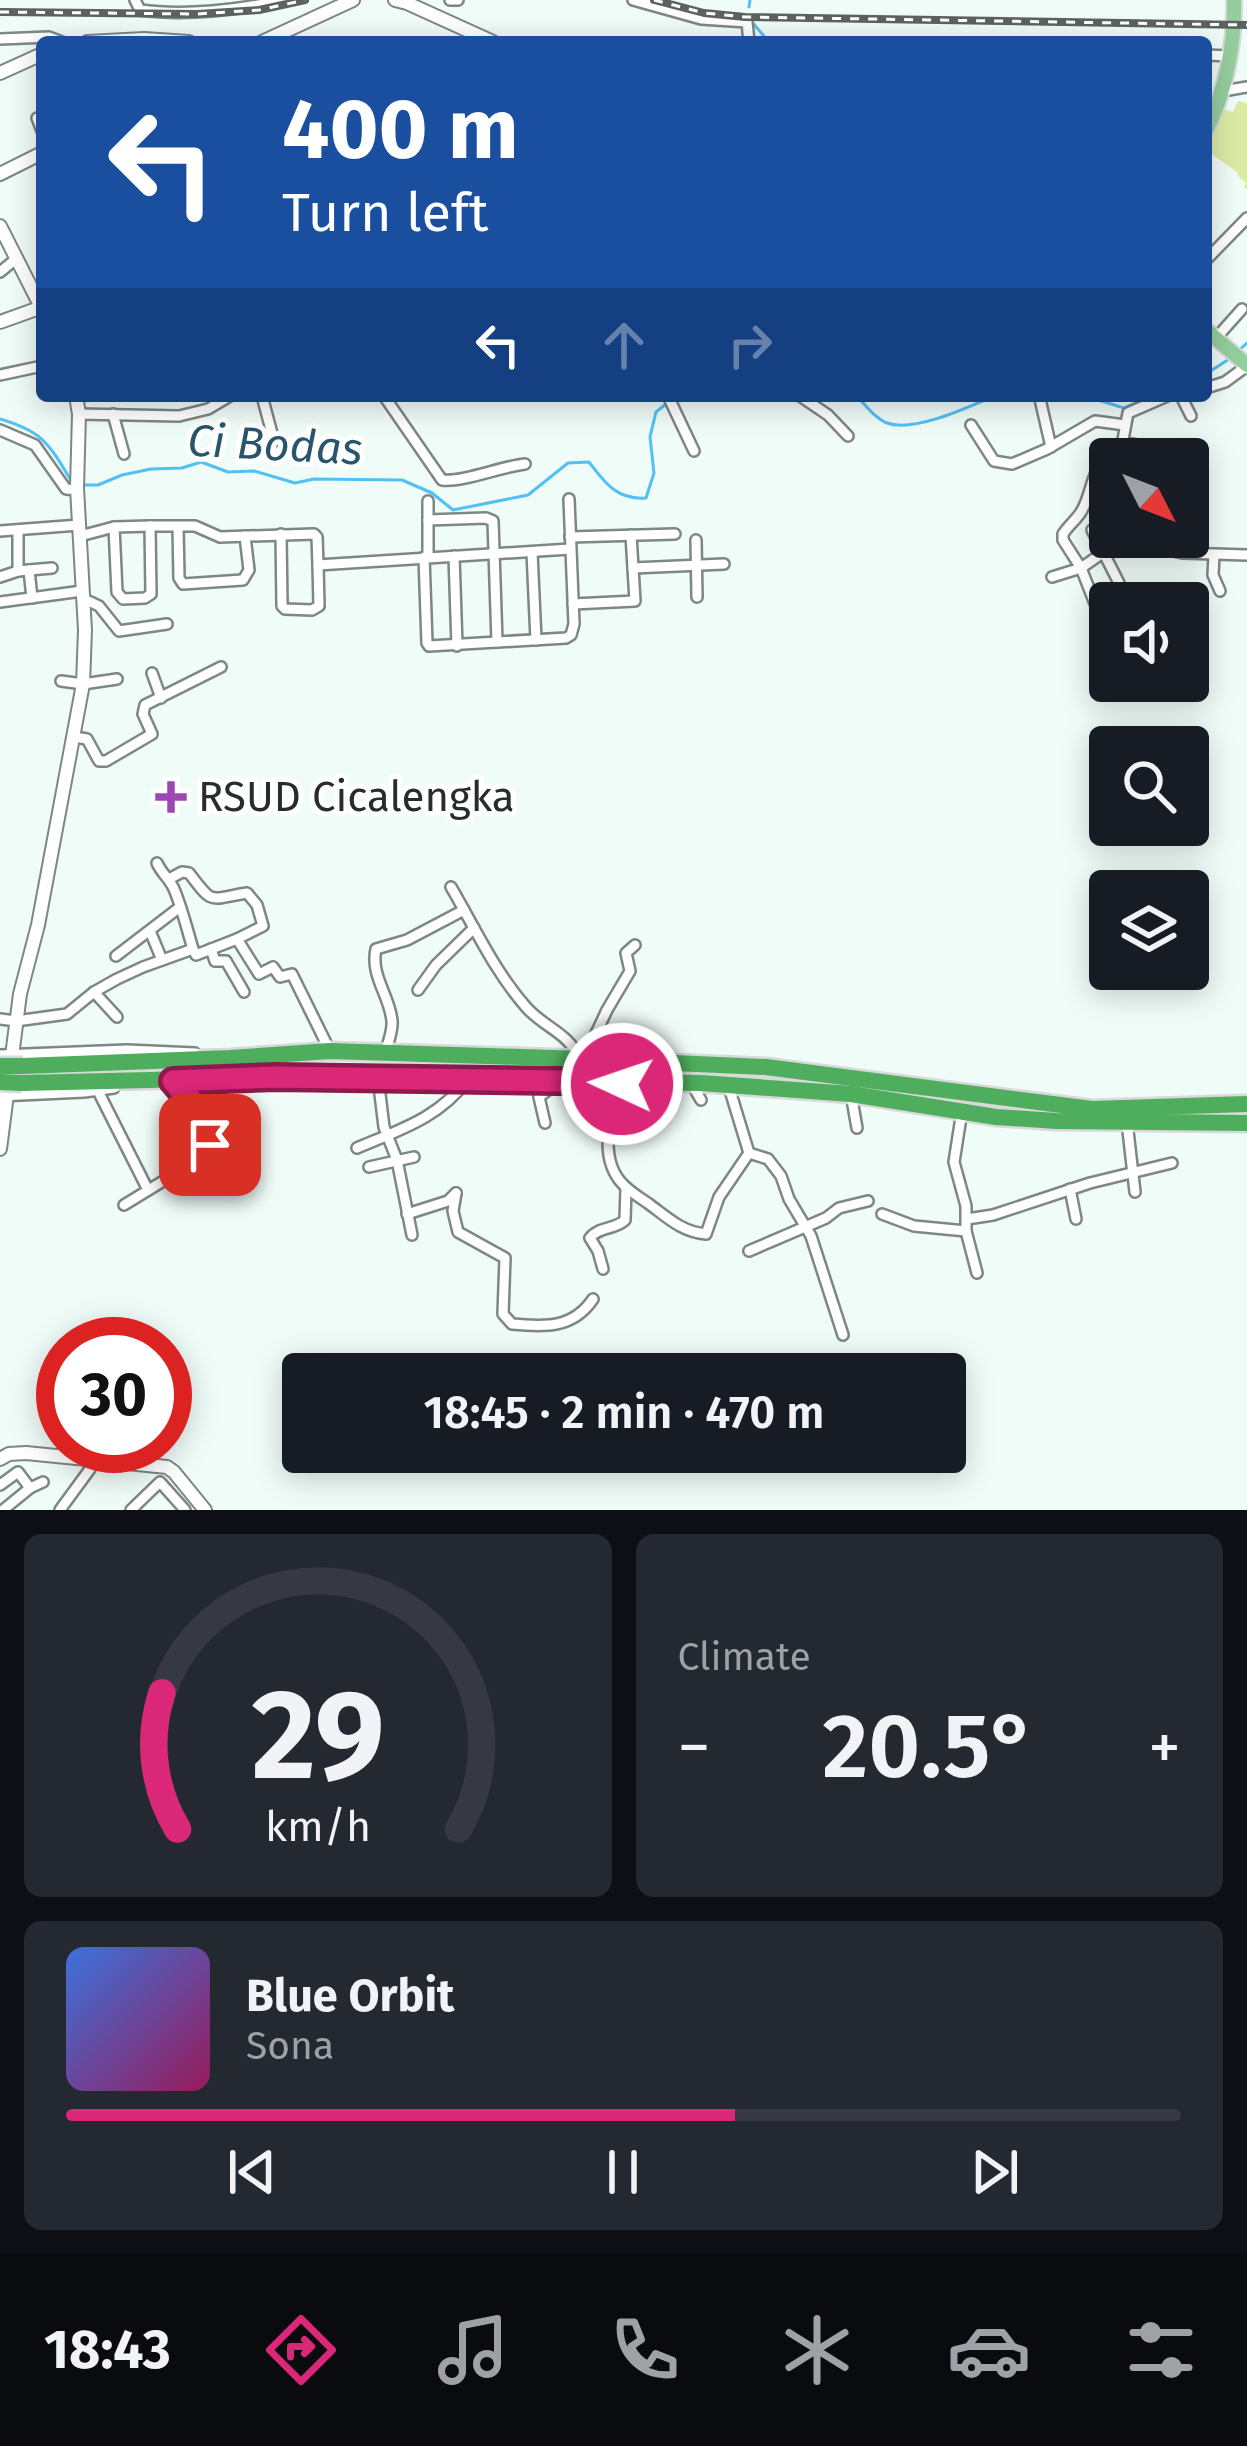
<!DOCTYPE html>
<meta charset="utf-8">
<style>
body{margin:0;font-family:"Fira Sans",sans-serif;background:#242831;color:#f1f3f6;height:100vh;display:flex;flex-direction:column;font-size:45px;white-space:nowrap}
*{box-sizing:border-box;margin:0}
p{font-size:39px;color:#9ea1a6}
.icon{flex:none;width:66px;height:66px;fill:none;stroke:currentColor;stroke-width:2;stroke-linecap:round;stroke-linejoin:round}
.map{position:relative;height:1510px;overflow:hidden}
.sheet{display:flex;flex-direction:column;gap:24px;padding:24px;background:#0d0f14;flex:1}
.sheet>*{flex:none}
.banner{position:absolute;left:36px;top:36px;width:1176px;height:366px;border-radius:12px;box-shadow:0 6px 30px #0003;background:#1a4fa0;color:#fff;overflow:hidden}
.needle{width:78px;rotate:132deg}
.buttons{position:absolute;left:1089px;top:438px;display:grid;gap:24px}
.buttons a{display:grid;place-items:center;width:120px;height:120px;border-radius:12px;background:#171b24;box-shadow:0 6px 30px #0003;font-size:60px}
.speed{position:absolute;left:36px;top:1317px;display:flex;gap:24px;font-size:60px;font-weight:700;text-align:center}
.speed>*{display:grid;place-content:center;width:156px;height:156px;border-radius:50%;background:#171b24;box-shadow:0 6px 30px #0003;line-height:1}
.speed .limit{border:18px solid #d22;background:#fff;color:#111}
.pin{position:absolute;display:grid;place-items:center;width:102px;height:102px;color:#fff;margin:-51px;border-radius:24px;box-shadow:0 6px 18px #0006}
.me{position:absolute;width:132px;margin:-66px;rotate:273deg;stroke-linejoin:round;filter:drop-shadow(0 0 9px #0008)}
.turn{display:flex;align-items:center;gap:42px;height:252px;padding:0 48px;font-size:54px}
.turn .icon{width:156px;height:156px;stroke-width:2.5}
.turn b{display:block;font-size:84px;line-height:102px}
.lanes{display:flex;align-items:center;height:114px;padding:0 48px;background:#0003;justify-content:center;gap:60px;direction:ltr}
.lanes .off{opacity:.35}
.big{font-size:90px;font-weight:600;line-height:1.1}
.sheet .card{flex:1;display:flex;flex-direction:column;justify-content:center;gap:18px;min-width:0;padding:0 42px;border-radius:18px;background:#242831}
.sheet .dial{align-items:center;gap:0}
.dial svg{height:312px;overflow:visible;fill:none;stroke:#363941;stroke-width:7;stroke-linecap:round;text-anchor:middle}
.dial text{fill:#f1f3f6;stroke:none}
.song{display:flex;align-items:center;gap:36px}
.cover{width:144px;height:144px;border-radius:18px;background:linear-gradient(135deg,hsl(220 70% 55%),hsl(330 70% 35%))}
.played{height:12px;border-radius:6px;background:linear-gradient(90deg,#db2777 60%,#363941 60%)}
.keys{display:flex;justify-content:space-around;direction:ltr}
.heat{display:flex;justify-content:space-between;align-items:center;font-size:66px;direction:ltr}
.sheet .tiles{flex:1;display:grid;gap:24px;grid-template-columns:1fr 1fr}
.card:last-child{grid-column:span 2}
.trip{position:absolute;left:282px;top:1353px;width:684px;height:120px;border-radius:12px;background:#171b24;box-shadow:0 6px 30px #0003;font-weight:600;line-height:120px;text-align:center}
.menu{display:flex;height:192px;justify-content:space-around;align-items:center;background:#090b0e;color:#9ea1a6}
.menu .icon{width:84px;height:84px}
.menu .selected{color:#db2777}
.menu b{font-size:54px;color:#f1f3f6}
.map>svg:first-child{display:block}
.green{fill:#dbeba4}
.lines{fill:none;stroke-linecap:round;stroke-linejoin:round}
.stream{stroke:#51c0f4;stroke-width:3}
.street-casing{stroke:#7d8784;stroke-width:14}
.secondary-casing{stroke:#7d8784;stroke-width:16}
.primary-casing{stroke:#d8d9d9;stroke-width:18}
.highway-casing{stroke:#d8d9d9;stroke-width:21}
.street{stroke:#fff;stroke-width:9}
.secondary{stroke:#fff;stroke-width:12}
.primary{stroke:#95ce9e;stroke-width:14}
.highway{stroke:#4eae5d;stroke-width:16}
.rail-casing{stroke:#5b6260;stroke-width:8}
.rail{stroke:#fff;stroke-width:3;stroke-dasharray:9;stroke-linecap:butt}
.highway-bridge-casing{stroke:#d8d9d9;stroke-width:21;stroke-linecap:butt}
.highway-bridge{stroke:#4eae5d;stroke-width:16}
.route-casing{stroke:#8e194d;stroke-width:30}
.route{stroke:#db2777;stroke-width:21}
.poi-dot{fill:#9b47b5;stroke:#fff;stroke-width:4.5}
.labels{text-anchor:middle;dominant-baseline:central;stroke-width:10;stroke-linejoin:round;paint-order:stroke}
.poi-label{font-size:42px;fill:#282c2b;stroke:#fff;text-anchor:start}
.water-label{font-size:45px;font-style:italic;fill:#28556b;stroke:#fff}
</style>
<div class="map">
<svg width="1247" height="1510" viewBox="0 0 1247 1510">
<rect width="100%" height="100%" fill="#f0fcf8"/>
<path class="green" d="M1238,101l9,2v86l-3,-2 2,-4 -8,-7v-3l-32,-23v-12l17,-29 10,3z"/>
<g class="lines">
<g class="stream">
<path d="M749,7l1,-7"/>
<path d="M751,21l18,21"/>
<path d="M1237,352l10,-9"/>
<path d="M1206,374l23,-15"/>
<path d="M857,396c8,9 18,22 30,27 26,10 82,-16 107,-27"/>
<path d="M1085,396l39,12 28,-12"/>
<path d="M0,419c44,13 49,25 72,63"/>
<path d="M80,485h18l24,-10 29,-6 31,-1 19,-6 27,10 26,-1 41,12 19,-4 88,1 30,13 21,17 75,-15 40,-32 21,-1c16,21 28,38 57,36l8,-25 -4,-36 6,-25 20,-16"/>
</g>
<g class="street-casing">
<g id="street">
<path d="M135,0l5,10c45,6 99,0 143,-10"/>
<path d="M450,0h8"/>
<path d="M633,0l68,19 46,3 2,20"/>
<path d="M0,39l49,-2 13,5"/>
<path d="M1206,55l23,1"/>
<path d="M1223,91l24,-4"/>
<path d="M37,118l5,13"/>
<path d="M1206,260l41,-42"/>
<path d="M0,272l17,-14"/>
<path d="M1217,337l25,-28"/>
<path d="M0,375l42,-9"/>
<path d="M1206,388l19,-6 22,-16"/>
<path d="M262,396l12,45"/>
<path d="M384,396l58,84c23,2 57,-13 83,-16"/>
<path d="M668,396l26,55"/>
<path d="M800,396l28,19 20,21"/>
<path d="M1181,396l10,20"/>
<path d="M1040,399l11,48"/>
<path d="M79,414l100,2 29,-7 22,-13"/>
<path d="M113,414l11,40"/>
<path d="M971,425l23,36 18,3 35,-15 48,-28 30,4"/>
<path d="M0,430l35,15 31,44 12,1"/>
<path d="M1122,445l6,-32 39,-17"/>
<path d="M428,501v56"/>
<path d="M428,520l58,-2 7,3 4,121"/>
<path d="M114,527l3,65 6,7 22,-1 6,-4 -1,-68"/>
<path d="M178,527l1,51 4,6 60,-4 6,-10 -4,-34"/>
<path d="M18,530v41"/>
<path d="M1092,530l27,53"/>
<path d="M0,531l79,-6"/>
<path d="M281,534l1,72 3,3 27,1 7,-4 -1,-41"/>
<path d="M80,536l34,-9 36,-1h45l25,11 94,-3 3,3 1,28 252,-16"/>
<path d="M570,537l105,-3"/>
<path d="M696,540l1,57"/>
<path d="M532,552l4,88"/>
<path d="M1214,555l-1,20 7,16"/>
<path d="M454,556l3,90"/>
<path d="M424,557l3,86 2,3 137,-8 5,-3 3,-11 -5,-125"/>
<path d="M633,568l91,-4"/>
<path d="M29,570l23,-2"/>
<path d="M0,577l18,-6 11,-1 3,28"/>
<path d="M1052,577l29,-9 -18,-28v-6c5,-8 13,-14 18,-22 7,-11 9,-25 14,-37 12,-25 37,-47 57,-16"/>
<path d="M82,598l17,8 20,25 48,-7"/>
<path d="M0,602l82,-11"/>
<path d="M573,604l62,-3 -4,-66"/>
<path d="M1105,629l-24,-61 23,-16 26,-11 52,12 65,2"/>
<path d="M152,673l9,25"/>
<path d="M61,681l22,3 34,-5"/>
<path d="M74,737l13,2 12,22h7l46,-27 -9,-20 2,-9 76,-38"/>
<path d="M157,863c5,11 12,15 17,26 8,19 13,40 19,60"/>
<path d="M451,887c24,41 44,85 75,120 17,20 42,25 53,51"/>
<path d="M150,931l12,29"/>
<path d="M237,939l22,35 14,-7 7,10 12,-3 38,77"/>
<path d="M211,949l4,12h11l18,31"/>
<path d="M116,956l64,-49"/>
<path d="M418,990l18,-25 38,-37"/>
<path d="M94,992l23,25"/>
<path d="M0,1019l16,2 51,-7 27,-22 23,-13 26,-12 50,-18 3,6 41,-16 26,-13 -6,-21 -10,-12c-39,6 -33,13 -58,-20l-7,-1 -13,7"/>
<path d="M385,1053c3,-10 8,-22 7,-32 -2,-25 -22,-45 -16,-72l31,-9 57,-30"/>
<path d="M0,1055l127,-5 68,3"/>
<path d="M584,1059l23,-49 23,-39 -4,-18 9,-8"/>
<path d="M378,1078l6,49 13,33 15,75"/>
<path d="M623,1082c-12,28 -25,72 -3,99 8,10 19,16 29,23 19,14 33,28 57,30l13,-37 30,-44"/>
<path d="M691,1083l10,17"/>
<path d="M728,1084l21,69"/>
<path d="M98,1091l49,97"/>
<path d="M851,1094l6,34"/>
<path d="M0,1096l84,-4 30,-4"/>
<path d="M962,1111l-8,51 12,44v25l11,42"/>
<path d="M1127,1122l8,70"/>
<path d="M545,1123l-6,-26 17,-13"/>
<path d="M357,1148c42,-18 82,-30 110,-68"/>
<path d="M749,1153l19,6 13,17 8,23 22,37 32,99"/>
<path d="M369,1167l45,-10"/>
<path d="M1070,1189l6,30"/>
<path d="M456,1193l-3,18 5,21 47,26 -2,56 9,10c32,3 61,5 81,-25"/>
<path d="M124,1205l67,-41 19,-17 -9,-39 -18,-15 -10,-12"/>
<path d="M407,1214l41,-13 8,-8"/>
<path d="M882,1214l32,12 52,5"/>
<path d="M967,1219l26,-4 97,-32 82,-20"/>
<path d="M749,1251l77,-33 13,-10 29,-7"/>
<path d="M603,1269l-5,-18 -8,-13c9,-12 25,-8 35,-18l1,-32"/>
<path d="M0,1485l18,-13 12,16"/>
<path d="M3,1510l27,-22 13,-6"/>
<path d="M60,1510l30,-41 3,-10"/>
<path d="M131,1510l29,-28 25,28"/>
</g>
</g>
<g class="secondary-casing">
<g id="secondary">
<path d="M395,0l12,3 86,39"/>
<path d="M87,42l57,-3 45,3"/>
<path d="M262,42l91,-42"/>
<path d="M0,73l42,-19"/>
<path d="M0,174l42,-21"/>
<path d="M0,226l42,83"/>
<path d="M0,322l42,-15"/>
<path d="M0,1149l20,-155 18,-69 45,-241 2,-54 -8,-142 2,-74 -3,-18"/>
<path d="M0,1459l9,-5 17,-1 141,14 7,5 31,38"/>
</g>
</g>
<g class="primary-casing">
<g id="primary">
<path d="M1206,131c20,-40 29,-87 28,-131"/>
<path d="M1206,330l41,35"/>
</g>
</g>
<g class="highway-casing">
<g id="highway">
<path d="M23,1066l207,-8 100,-7 254,8 182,8 326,42 155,-5"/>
<path d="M22,1083l254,-6 425,6 150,11 145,23 60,4 191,2"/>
</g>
</g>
<use href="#street" class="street"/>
<use href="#secondary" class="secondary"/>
<use href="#primary" class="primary"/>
<use href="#highway" class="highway"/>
<g class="rail-casing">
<g id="rail">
<path d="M654,0l50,13 41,4 502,8"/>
<path d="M0,12l197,2 62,-4 46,-10"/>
</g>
</g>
<use href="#rail" class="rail"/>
<g class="highway-bridge-casing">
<g id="highway-bridge">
<path d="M0,1066h23"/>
<path d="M0,1082l22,1"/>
</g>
</g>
<use href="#highway-bridge" class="highway-bridge"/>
</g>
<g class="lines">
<g class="route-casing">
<path id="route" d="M210,1145l-9,-37 -18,-15 -10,-12 103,-4 347,5 -1,2"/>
</g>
<use href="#route" class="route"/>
</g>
<path class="poi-dot" d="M165 779h12v12h12v12h-12v12h-12v-12h-12v-12h12z"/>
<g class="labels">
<g class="poi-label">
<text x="198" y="797">RSUD Cicalengka</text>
</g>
<g class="water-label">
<text transform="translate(275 445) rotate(3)">Ci Bodas</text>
</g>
</g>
</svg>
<div class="buttons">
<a><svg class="needle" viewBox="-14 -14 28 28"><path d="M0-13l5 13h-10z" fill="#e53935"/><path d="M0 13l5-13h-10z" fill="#9ea1a6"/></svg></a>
<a><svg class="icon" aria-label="sound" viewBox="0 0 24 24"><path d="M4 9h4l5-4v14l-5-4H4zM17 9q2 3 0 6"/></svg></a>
<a><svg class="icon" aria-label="search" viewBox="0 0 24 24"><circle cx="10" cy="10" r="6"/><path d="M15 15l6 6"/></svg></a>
<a><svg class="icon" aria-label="layers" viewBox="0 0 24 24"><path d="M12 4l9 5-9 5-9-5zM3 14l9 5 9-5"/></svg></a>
</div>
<div class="speed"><div class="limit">30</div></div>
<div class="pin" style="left:210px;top:1145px;background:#d93025"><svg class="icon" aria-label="arrive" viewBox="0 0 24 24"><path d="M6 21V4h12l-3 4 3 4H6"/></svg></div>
<svg class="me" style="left:622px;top:1084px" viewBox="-20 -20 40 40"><circle r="17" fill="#db2777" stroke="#fff" stroke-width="3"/><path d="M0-11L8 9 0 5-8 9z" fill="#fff"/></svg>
<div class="trip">18:45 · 2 min · 470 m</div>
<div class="banner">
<div class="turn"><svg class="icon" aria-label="left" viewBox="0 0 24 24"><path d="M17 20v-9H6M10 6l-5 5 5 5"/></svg><div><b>400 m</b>Turn left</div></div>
<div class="lanes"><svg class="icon" aria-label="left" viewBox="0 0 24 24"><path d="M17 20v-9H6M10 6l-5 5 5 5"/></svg><svg class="icon off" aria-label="ahead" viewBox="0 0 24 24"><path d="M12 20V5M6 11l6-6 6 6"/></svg><svg class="icon off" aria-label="right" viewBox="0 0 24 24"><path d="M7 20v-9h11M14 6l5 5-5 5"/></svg></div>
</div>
</div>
<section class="sheet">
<div class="tiles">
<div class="card dial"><svg viewBox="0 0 100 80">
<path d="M14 69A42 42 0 1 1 86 69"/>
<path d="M14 69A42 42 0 0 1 10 34" stroke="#db2777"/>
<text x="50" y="56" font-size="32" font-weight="700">29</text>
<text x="50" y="72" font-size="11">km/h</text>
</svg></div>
<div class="card"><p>Climate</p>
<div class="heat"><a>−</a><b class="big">20.5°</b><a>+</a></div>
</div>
<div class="card">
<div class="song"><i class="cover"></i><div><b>Blue Orbit</b><p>Sona</p></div></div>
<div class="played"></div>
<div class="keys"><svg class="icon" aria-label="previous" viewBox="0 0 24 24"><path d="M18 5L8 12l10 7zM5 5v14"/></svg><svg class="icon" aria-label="pause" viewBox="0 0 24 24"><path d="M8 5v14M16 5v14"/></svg><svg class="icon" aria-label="next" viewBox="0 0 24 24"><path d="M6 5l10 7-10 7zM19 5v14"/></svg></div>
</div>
</div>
</section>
<nav class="menu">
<b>18:43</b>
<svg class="icon selected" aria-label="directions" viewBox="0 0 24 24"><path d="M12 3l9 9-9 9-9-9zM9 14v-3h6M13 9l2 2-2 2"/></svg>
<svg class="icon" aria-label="music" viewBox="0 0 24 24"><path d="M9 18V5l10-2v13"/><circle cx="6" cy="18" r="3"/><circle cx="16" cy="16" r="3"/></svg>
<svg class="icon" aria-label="phone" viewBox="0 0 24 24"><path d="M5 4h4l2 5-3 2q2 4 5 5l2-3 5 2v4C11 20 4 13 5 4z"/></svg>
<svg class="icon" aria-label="climate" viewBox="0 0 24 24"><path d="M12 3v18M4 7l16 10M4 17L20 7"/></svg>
<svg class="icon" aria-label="car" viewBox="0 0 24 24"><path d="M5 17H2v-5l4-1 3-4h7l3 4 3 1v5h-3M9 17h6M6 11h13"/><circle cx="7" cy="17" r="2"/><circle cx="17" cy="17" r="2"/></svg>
<svg class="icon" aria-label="filters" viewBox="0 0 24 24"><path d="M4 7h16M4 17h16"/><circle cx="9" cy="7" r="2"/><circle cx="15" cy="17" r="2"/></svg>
</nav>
